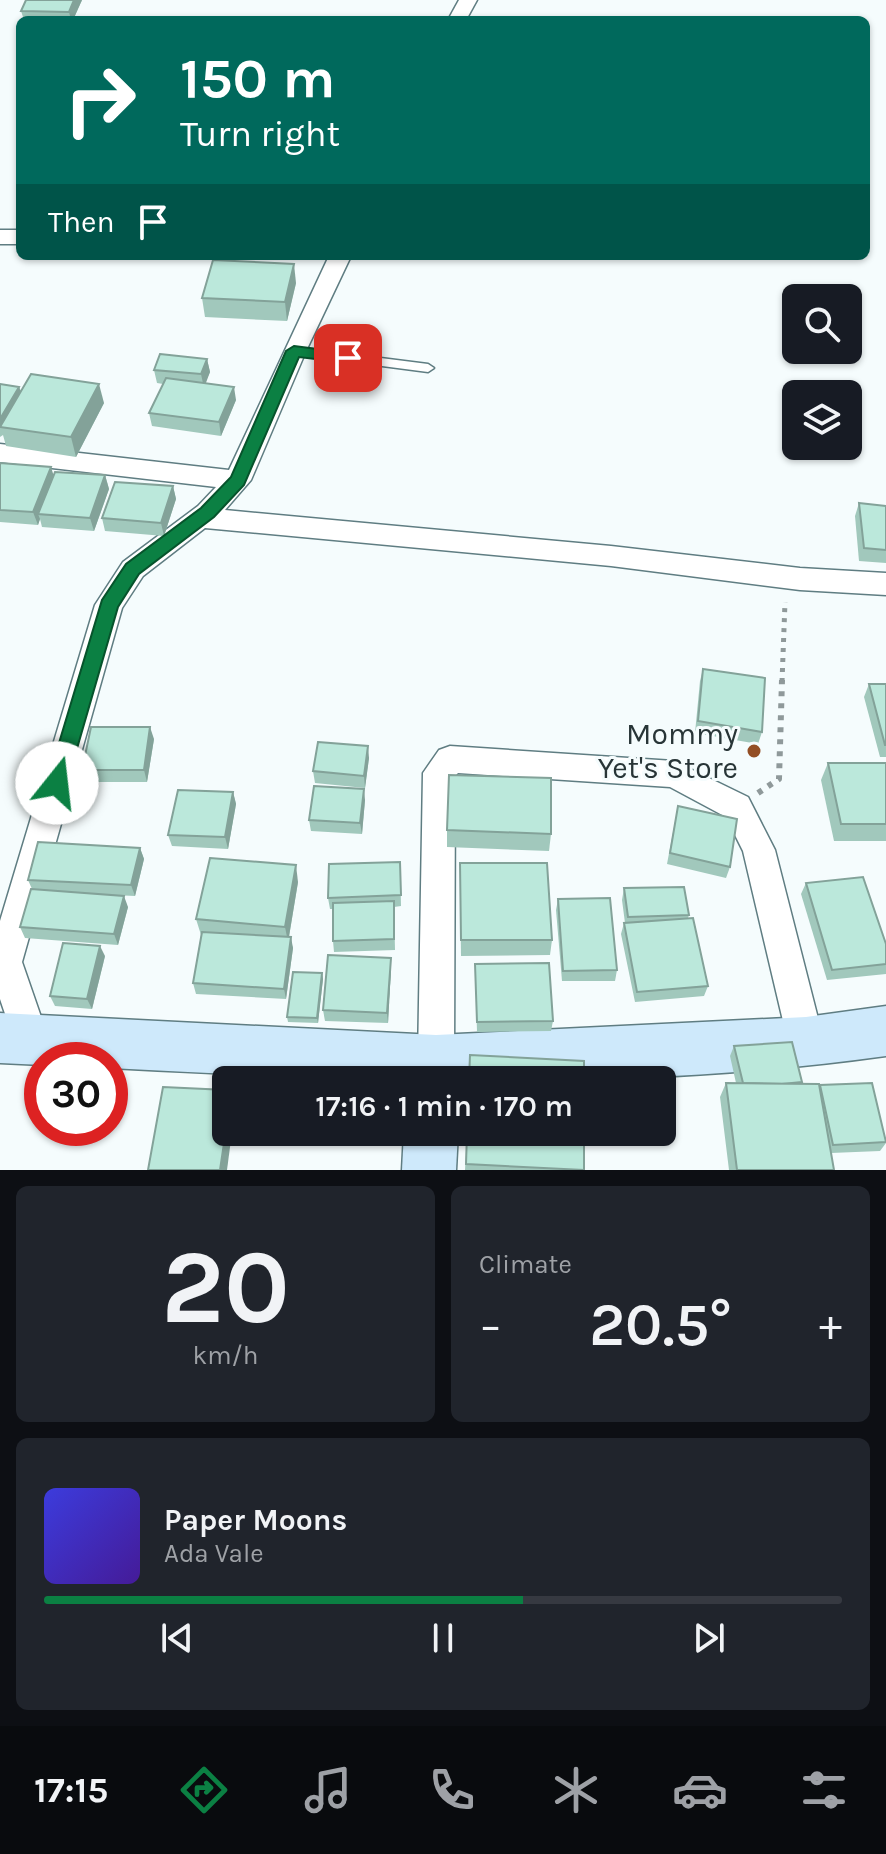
<!DOCTYPE html>
<meta charset="utf-8">
<style>
body{margin:0;font-family:Karla,sans-serif;background:#20242c;color:#f1f3f6;height:100vh;display:flex;flex-direction:column;font-size:30px;white-space:nowrap}
*{box-sizing:border-box;margin:0}
p{font-size:26px;color:#9ea1a6}
.icon{flex:none;width:44px;height:44px;fill:none;stroke:currentColor;stroke-width:2;stroke-linecap:round;stroke-linejoin:round}
.map{position:relative;height:1170px;overflow:hidden}
.details{display:flex;flex-direction:column;gap:16px;padding:16px;background:#0d0f14;flex:1}
.details>*{flex:none}
.guide{position:absolute;left:16px;top:16px;width:854px;height:244px;border-radius:12px;box-shadow:0 2px 6px #0004;background:#00695c;color:#fff;overflow:hidden}
.buttons{position:absolute;left:782px;top:284px;display:grid;gap:16px}
.buttons a{display:grid;place-items:center;width:80px;height:80px;border-radius:12px;background:#171b24;box-shadow:0 2px 6px #0004;font-size:40px}
.speed{position:absolute;left:24px;top:1042px;display:flex;gap:16px;font-size:40px;font-weight:700;text-align:center}
.speed>*{display:grid;place-content:center;width:104px;height:104px;border-radius:50%;background:#171b24;box-shadow:0 2px 6px #0004;line-height:1}
.speed .limit{border:12px solid #d22;background:#fff;color:#111}
.pin{position:absolute;display:grid;place-items:center;width:68px;height:68px;color:#fff;margin:-34px;border-radius:16px;box-shadow:0 4px 12px #0006}
.me{position:absolute;width:88px;margin:-44px;rotate:16deg;stroke-linejoin:round;filter:drop-shadow(0 0 6px #0008)}
.turn{display:flex;align-items:center;gap:28px;height:168px;padding:0 32px;font-size:36px}
.turn .icon{width:104px;height:104px;stroke-width:2.5}
.turn b{display:block;font-size:56px;line-height:68px}
.then{display:flex;align-items:center;height:76px;padding:0 32px;background:#0003;gap:16px;font-size:30px}
.big{font-size:60px;font-weight:600;line-height:1.1}
.details .widget{flex:1;display:flex;flex-direction:column;justify-content:center;gap:12px;min-width:0;padding:0 28px;border-radius:12px;background:#20242c}
.details .dial{align-items:center;gap:0}
.dial b{font-size:104px;line-height:1}
.song{display:flex;align-items:center;gap:24px}
.cover{width:96px;height:96px;border-radius:12px;background:linear-gradient(135deg,hsl(240 70% 55%),hsl(260 70% 35%))}
.played{height:8px;border-radius:4px;background:linear-gradient(90deg,#0b8043 60%,#363941 60%)}
.keys{display:flex;justify-content:space-around;direction:ltr}
.heat{display:flex;justify-content:space-between;align-items:center;font-size:44px;direction:ltr}
.details .tiles{flex:1;display:grid;gap:16px;grid-template-columns:1fr 1fr}
.widget:last-child{grid-column:span 2}
.trip{position:absolute;left:212px;top:1066px;width:464px;height:80px;border-radius:12px;background:#171b24;box-shadow:0 2px 6px #0004;font-weight:600;line-height:80px;text-align:center}
.menu{display:flex;height:128px;justify-content:space-around;align-items:center;background:#090b0e;color:#9ea1a6}
.menu .icon{width:56px;height:56px}
.menu .on{color:#0b8043}
.menu b{font-size:36px;color:#f1f3f6}
.map>svg:first-child{display:block}
.lines{fill:none;stroke-linecap:round;stroke-linejoin:round}
.lane-casing{stroke:#5f7d82;stroke-width:3}
.street-casing{stroke:#5f7d82;stroke-width:3}
.secondary-casing{stroke:#5f7d82;stroke-width:3}
.path-far1{stroke:#8f999a;stroke-width:5;stroke-dasharray:4 6;stroke-linecap:butt}
.path{stroke:#8f999a;stroke-width:6;stroke-dasharray:5 7;stroke-linecap:butt}
.lane{fill:#fff;fill-rule:evenodd}
.street{fill:#fff;fill-rule:evenodd}
.secondary{fill:#cee9fb;fill-rule:evenodd}
.wall{fill:#a1c8bc}
.shaded-wall{fill:#83a299}
.building{fill:#bbe8db;stroke:#83a299;stroke-width:2}
.route{fill:#0b8043;stroke:#07532c;stroke-width:2}
.poi-dot{fill:#934e24;stroke:#f5fcfd;stroke-width:3}
.labels{text-anchor:middle;dominant-baseline:central;stroke-width:6;stroke-linejoin:round;paint-order:stroke}
.poi-label{font-size:30px;fill:#283537;stroke:#f5fcfd;text-anchor:end}
</style>
<div class="map">
<svg width="886" height="1170" viewBox="0 0 886 1170">
<rect width="100%" height="100%" fill="#f5fcfd"/>
<g class="lines">
<g class="lane-casing">
<path id="lane" d="M294,347l134,17 6,4 -6,4 -138,-18 -2,-3 2,-3z"/>
</g>
<g class="street-casing">
<g id="street">
<path d="M459,0h18l-11,20h-18z"/>
<rect x="0" y="230" width="20" height="14"/>
<path d="M329,256h22l-45,95 -55,129 -26,30 386,36 189,22 86,5v22l-86,-5 -189,-24 -406,-38 -62,48 -21,32 -100,354 27,78 -5,12 -13,5 -13,-5 -18,-53v-78l95,-316 28,-43 75,-56 18,-19 -216,-25v-18l229,26z"/>
<path d="M450,746l224,15 74,36 27,53 49,192 -5,12 -13,5 -13,-5 -5,-12 -45,-191 -17,-34 -56,-30 -212,-14 -3,3 -1,284 -5,13 -13,5 -13,-5 -5,-13 5,-287 16,-23z"/>
</g>
</g>
<g class="secondary-casing">
<g id="secondary">
<path d="M886,1006v50c-256,36 -518,26 -776,12v-8h-68v5l-42,-2v-50l436,22 370,-18z"/>
<path d="M404,1132h54l-2,38h-54z"/>
</g>
</g>
<path class="path-far1" d="M782,682l3,-80"/>
<path class="path" d="M758,793l21,-14 3,-99"/>
<use href="#lane" class="lane"/>
<use href="#street" class="street"/>
<use href="#secondary" class="secondary"/>
</g>
<g class="wall">
<path d="M82,0l-9,20h-49l-3,-9z"/>
<path d="M296,283l-9,38 -82,-4 -3,-19z"/>
<path d="M207,359l3,13 -5,11 31,17 -15,36 -69,-10 -3,-13 14,-29 -6,-1 -3,-13z"/>
<path d="M0,384l19,3 2,4 83,12 -28,54 -70,-11 -3,-11 -3,2z"/>
<path d="M0,463l53,12h52l4,14 -15,42 -52,-4 -2,-8 -2,6 -38,-3z"/>
<path d="M173,486l3,13 -12,37 -59,-5 -3,-13z"/>
<path d="M859,503l27,3v57l-27,-2 -4,-45z"/>
<path d="M703,669l59,63 -4,12 -63,-11 5,-52z"/>
<path d="M869,684h17v73h-6l-16,-60z"/>
<path d="M154,739l-7,43h-61l-4,-12z"/>
<path d="M369,758l-4,30 -50,-5 -2,-12z"/>
<path d="M828,763h58v78h-52l-13,-61z"/>
<path d="M233,792l3,12 -8,45 -56,-3 -4,-11z"/>
<path d="M365,800l-3,34 -51,-3 -2,-11z"/>
<path d="M678,806l52,61 -4,11 -59,-14z"/>
<path d="M447,830l104,4 -2,17 -102,-4z"/>
<path d="M140,848l4,11 -9,37 -43,-2 36,13 -10,38 -93,-7 -5,-11 12,-38 -4,-9z"/>
<path d="M400,862l1,44 -7,1 1,43 -61,2 -1,-11v-32h-3l-2,-11z"/>
<path d="M460,880l92,60 -2,15 -89,1z"/>
<path d="M298,882l-9,55 4,11 -7,51 -90,-5 -3,-11 8,-48 -5,-16z"/>
<path d="M806,883l80,61v30l-59,6 -26,-86z"/>
<path d="M624,888l65,27 -1,3 20,68 -4,10 -69,6 -14,-68 3,-11h1l-3,-23z"/>
<path d="M558,899l59,71 -2,11h-53l-6,-71z"/>
<path d="M105,956l-13,53 -37,-3 -5,-10z"/>
<path d="M475,964l78,57 -2,10 -74,1z"/>
<path d="M391,969l-3,54 -63,-2 -2,-11z"/>
<path d="M322,973l1,6 -5,44 -30,-1 -1,-5z"/>
<path d="M734,1046l68,36 -1,2 18,2 67,52v5l-6,8 -49,2 3,17h-105l-9,-73 6,-14h10l-6,-27z"/>
<path d="M467,1132l117,38h-119z"/>
</g>
<g class="shaded-wall">
<path d="M74,0h8l-9,20h-2l-2,-8z"/>
<path d="M294,264l2,19 -9,38 -2,-19z"/>
<path d="M207,359l3,13 -6,16 -3,-14z"/>
<path d="M99,384l5,19 -28,54 -5,-20z"/>
<path d="M19,387l5,13 -24,27v-8z"/>
<path d="M234,387l2,13 -15,36 -2,-14z"/>
<path d="M51,467l4,13 -17,34 2,5 -2,6 -5,-13z"/>
<path d="M105,475l4,14 -15,42 -4,-13z"/>
<path d="M173,486l3,13 -12,37 -3,-13z"/>
<path d="M150,727l4,12 -7,43 -3,-12z"/>
<path d="M368,746l1,12 -4,30 -1,-12z"/>
<path d="M364,789l1,11 -3,34 -2,-11z"/>
<path d="M233,792l3,12 -8,45 -3,-12z"/>
<path d="M140,848l4,11 -9,37 -4,-11z"/>
<path d="M296,865l2,17 -10,60 -3,-15z"/>
<path d="M124,896l4,11 -10,38 -4,-11z"/>
<path d="M291,937l2,11 -7,51 -2,-10z"/>
<path d="M100,946l5,10 -13,53 -5,-10z"/>
<path d="M391,958v11l-3,54 -1,-10z"/>
<path d="M322,973l1,6 -5,44 -1,-5z"/>
<path d="M226,1132h6l-5,38h-7z"/>
</g>
<g class="building">
<path d="M26,0h48l-5,12 -48,-1z"/>
<path d="M236,19l53,1h-54z"/>
<path d="M213,260l81,4 -9,38 -83,-4z"/>
<path d="M160,354l47,5 -6,15 -47,-4z"/>
<path d="M31,374l68,10 -28,53 -71,-10z"/>
<path d="M166,378l68,9 -15,35 -70,-9z"/>
<path d="M0,384l19,3 -19,32z"/>
<path d="M0,463l51,4 -18,45 -33,-2z"/>
<path d="M55,472l50,3 -15,43 -52,-4z"/>
<path d="M115,482l58,4 -12,37 -59,-5z"/>
<path d="M859,503l27,3v44l-22,-2z"/>
<path d="M703,669l62,9 -3,54 -64,-11z"/>
<path d="M869,684h17v61h-1z"/>
<path d="M91,727h59l-6,43h-62z"/>
<path d="M318,742l50,4 -4,30 -51,-5z"/>
<path d="M828,763h58v61h-45z"/>
<path d="M449,775l102,3v56l-104,-4z"/>
<path d="M314,786l50,3 -4,34 -51,-3z"/>
<path d="M178,790l55,2 -8,45 -57,-2z"/>
<path d="M678,806l59,13 -7,48 -60,-14z"/>
<path d="M38,842l102,6 -9,37 -103,-5z"/>
<path d="M210,858l86,7 -11,62 -89,-8z"/>
<path d="M400,862l1,33 -73,3 1,-34z"/>
<path d="M460,863h87l5,77h-91z"/>
<path d="M863,877l23,67v20l-54,6 -26,-87z"/>
<path d="M684,887l5,28 -61,2 -4,-29z"/>
<path d="M31,889l93,7 -10,38 -94,-7z"/>
<path d="M610,898l7,72 -54,1 -5,-72z"/>
<path d="M394,901v38l-61,2v-38z"/>
<path d="M693,918l15,68 -71,6 -13,-69z"/>
<path d="M202,932l89,5 -7,52 -91,-6z"/>
<path d="M63,943l37,3 -13,53 -37,-3z"/>
<path d="M328,955l63,3 -4,55 -64,-3z"/>
<path d="M549,963l4,58 -76,1 -2,-58z"/>
<path d="M293,972l29,1 -5,45 -30,-1z"/>
<path d="M792,1042l10,40 -20,2 -39,-1 -9,-37z"/>
<path d="M470,1055l114,6v19h-115z"/>
<path d="M726,1083l93,1 15,86h-97z"/>
<path d="M872,1083l14,59 -53,3 -13,-60z"/>
<path d="M163,1087l63,3v40l-6,40h-72z"/>
<path d="M467,1132h117v38l-118,-6z"/>
</g>
<path class="route" d="M294,346l54,7 7,5 -7,5 -49,-6 -55,128 -30,32 -75,57 -21,33 -51,176 -3,6 -7,3 -7,-3 -3,-6 55,-183 24,-36 75,-56 30,-31 55,-126z"/>
<circle class="poi-dot" cx="754" cy="751" r="8"/>
<g class="labels">
<g class="poi-label">
<text x="738" y="734">Mommy<tspan x="738" dy="34">Yet's Store</tspan></text>
</g>
</g>
</svg>
<div class="buttons">
<a><svg class="icon" aria-label="search" viewBox="0 0 24 24"><circle cx="10" cy="10" r="6"/><path d="M15 15l6 6"/></svg></a>
<a><svg class="icon" aria-label="layers" viewBox="0 0 24 24"><path d="M12 4l9 5-9 5-9-5zM3 14l9 5 9-5"/></svg></a>
</div>
<div class="speed"><div class="limit">30</div></div>
<div class="pin" style="left:348px;top:358px;background:#d93025"><svg class="icon" aria-label="arrive" viewBox="0 0 24 24"><path d="M6 21V4h12l-3 4 3 4H6"/></svg></div>
<svg class="me" style="left:57px;top:783px" viewBox="-20 -20 40 40"><circle r="19" fill="#fff"/><path d="M0-13L10 11 0 6-10 11z" fill="#0b8043"/></svg>
<div class="trip">17:16 · 1 min · 170 m</div>
<div class="guide">
<div class="turn"><svg class="icon" aria-label="right" viewBox="0 0 24 24"><path d="M7 20v-9h11M14 6l5 5-5 5"/></svg><div><b>150 m</b>Turn right</div></div>
<div class="then">Then<svg class="icon" aria-label="arrive" viewBox="0 0 24 24"><path d="M6 21V4h12l-3 4 3 4H6"/></svg></div>
</div>
</div>
<section class="details">
<div class="tiles">
<div class="widget dial"><b>20</b><p>km/h</p></div>
<div class="widget"><p>Climate</p>
<div class="heat"><a>−</a><b class="big">20.5°</b><a>+</a></div>
</div>
<div class="widget">
<div class="song"><i class="cover"></i><div><b>Paper Moons</b><p>Ada Vale</p></div></div>
<div class="played"></div>
<div class="keys"><svg class="icon" aria-label="previous" viewBox="0 0 24 24"><path d="M18 5L8 12l10 7zM5 5v14"/></svg><svg class="icon" aria-label="pause" viewBox="0 0 24 24"><path d="M8 5v14M16 5v14"/></svg><svg class="icon" aria-label="next" viewBox="0 0 24 24"><path d="M6 5l10 7-10 7zM19 5v14"/></svg></div>
</div>
</div>
</section>
<nav class="menu">
<b>17:15</b>
<svg class="icon on" aria-label="directions" viewBox="0 0 24 24"><path d="M12 3l9 9-9 9-9-9zM9 14v-3h6M13 9l2 2-2 2"/></svg>
<svg class="icon" aria-label="music" viewBox="0 0 24 24"><path d="M9 18V5l10-2v13"/><circle cx="6" cy="18" r="3"/><circle cx="16" cy="16" r="3"/></svg>
<svg class="icon" aria-label="phone" viewBox="0 0 24 24"><path d="M5 4h4l2 5-3 2q2 4 5 5l2-3 5 2v4C11 20 4 13 5 4z"/></svg>
<svg class="icon" aria-label="climate" viewBox="0 0 24 24"><path d="M12 3v18M4 7l16 10M4 17L20 7"/></svg>
<svg class="icon" aria-label="car" viewBox="0 0 24 24"><path d="M5 17H2v-5l4-1 3-4h7l3 4 3 1v5h-3M9 17h6M6 11h13"/><circle cx="7" cy="17" r="2"/><circle cx="17" cy="17" r="2"/></svg>
<svg class="icon" aria-label="filters" viewBox="0 0 24 24"><path d="M4 7h16M4 17h16"/><circle cx="9" cy="7" r="2"/><circle cx="15" cy="17" r="2"/></svg>
</nav>
